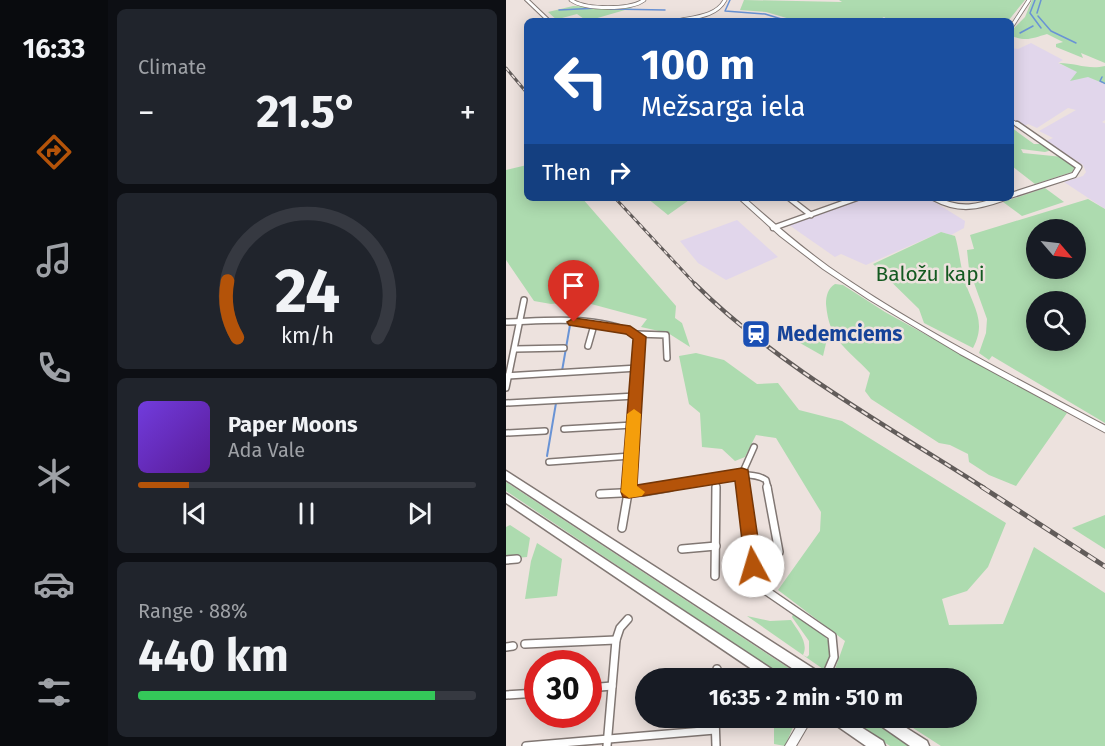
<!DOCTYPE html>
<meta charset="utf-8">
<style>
body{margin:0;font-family:"Fira Sans",sans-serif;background:#20242c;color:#f1f3f6;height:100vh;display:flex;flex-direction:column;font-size:22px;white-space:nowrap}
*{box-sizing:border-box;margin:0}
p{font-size:20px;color:#9ea1a6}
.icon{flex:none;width:33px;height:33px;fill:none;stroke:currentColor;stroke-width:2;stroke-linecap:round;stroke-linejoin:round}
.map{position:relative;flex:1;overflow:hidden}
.sheet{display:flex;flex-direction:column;gap:9px;padding:9px;background:#0d0f14;width:398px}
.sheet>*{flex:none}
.guide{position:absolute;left:18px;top:18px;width:490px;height:183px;border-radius:9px;box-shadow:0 3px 15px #0003;background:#1a4fa0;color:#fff;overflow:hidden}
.needle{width:39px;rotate:118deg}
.fabs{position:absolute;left:520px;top:219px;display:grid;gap:12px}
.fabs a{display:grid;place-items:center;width:60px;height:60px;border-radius:50%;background:#171b24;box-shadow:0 3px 15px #0003;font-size:30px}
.speed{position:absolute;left:18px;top:650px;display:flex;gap:12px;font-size:30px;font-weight:700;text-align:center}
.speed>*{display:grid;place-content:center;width:78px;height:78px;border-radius:50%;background:#171b24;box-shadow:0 3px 15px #0003;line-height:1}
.speed .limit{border:9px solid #d22;background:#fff;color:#111}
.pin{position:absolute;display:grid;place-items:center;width:51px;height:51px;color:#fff;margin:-62px -26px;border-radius:50% 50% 50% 0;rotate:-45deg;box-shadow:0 0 6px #0007}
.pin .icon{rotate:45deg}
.me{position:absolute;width:66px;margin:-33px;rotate:354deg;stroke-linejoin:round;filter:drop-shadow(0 0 4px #0008)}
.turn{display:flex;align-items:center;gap:21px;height:126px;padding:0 18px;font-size:27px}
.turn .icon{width:78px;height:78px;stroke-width:2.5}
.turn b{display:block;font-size:42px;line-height:51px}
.then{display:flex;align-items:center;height:57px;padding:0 18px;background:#0003;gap:12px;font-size:22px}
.big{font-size:45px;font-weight:700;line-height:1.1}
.sheet .card{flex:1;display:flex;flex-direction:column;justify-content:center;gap:9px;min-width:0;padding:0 21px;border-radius:9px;background:#20242c}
.sheet .dial{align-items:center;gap:0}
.dial svg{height:156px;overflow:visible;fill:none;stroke:#363941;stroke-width:7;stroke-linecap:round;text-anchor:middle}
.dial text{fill:#f1f3f6;stroke:none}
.song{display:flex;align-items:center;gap:18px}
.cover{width:72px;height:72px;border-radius:9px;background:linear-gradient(135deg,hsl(260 70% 55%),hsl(270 70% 35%))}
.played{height:6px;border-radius:3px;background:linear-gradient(90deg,#b45309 15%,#363941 15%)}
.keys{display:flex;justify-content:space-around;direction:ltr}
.heat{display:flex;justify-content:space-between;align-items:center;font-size:33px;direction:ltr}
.charge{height:9px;border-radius:4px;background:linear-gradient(90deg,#34c759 88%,#363941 0)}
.trip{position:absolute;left:129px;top:668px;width:342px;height:60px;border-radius:30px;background:#171b24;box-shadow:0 3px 15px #0003;font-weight:700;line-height:60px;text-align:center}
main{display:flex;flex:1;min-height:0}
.tab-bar{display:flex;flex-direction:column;width:108px;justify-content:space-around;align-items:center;background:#090b0e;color:#9ea1a6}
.tab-bar .icon{width:42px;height:42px}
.tab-bar .current{color:#b45309}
.tab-bar b{font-size:27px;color:#f1f3f6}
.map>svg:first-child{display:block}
.industrial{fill:#e1d6eb}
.green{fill:#addbaf;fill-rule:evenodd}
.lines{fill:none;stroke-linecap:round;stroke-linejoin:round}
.stream-far1{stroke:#6993d5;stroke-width:1.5}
.stream{stroke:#6993d5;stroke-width:2}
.street-far3-casing{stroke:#817773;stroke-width:4.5}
.street-far2-casing{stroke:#817773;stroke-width:7}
.street-far1-casing{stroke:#817773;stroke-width:8}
.street-casing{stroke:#817773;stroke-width:10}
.secondary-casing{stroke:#817773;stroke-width:2}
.highway-casing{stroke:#817773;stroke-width:3}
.street-far3{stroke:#fff;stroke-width:3}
.street-far2{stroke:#fff;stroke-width:4.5}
.street-far1{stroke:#fff;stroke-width:5}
.street{stroke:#fff;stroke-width:7}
.secondary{fill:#fff;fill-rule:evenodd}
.highway{fill:#fff;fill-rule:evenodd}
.rail-far2-casing{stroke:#625c5a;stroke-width:3}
.rail-far1-casing{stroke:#625c5a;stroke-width:4.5}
.rail-casing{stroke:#625c5a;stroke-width:5}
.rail-far2{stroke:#ede2de;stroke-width:1.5;stroke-dasharray:4.5;stroke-linecap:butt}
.rail-far1{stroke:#ede2de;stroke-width:2;stroke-dasharray:7;stroke-linecap:butt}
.rail{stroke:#ede2de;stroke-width:3;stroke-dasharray:9;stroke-linecap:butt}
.route{fill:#b45309;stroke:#753606;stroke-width:1.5}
.slow{fill:#f59e0b}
.labels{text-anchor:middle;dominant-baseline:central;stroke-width:5;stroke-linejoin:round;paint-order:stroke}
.park-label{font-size:21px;fill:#145a21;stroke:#ede2de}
.transit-label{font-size:21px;font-weight:bold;fill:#164399;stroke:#ede2de;text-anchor:start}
</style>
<main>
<nav class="tab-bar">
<b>16:33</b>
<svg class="icon current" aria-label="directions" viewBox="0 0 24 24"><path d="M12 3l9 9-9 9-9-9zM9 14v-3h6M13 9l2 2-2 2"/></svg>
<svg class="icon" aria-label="music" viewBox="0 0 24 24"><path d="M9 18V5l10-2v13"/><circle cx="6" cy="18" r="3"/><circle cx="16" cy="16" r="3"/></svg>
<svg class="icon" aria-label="phone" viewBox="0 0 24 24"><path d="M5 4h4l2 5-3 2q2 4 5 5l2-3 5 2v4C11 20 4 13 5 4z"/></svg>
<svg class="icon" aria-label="climate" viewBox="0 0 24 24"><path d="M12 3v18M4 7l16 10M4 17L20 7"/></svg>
<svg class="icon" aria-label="car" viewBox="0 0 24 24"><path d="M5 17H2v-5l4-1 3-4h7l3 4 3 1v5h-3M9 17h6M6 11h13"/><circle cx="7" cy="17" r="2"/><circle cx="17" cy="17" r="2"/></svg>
<svg class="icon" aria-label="filters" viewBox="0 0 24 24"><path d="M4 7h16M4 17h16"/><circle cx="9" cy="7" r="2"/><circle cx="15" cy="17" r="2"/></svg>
</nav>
<section class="sheet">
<div class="card"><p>Climate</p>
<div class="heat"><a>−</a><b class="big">21.5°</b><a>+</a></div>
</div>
<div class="card dial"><svg viewBox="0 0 100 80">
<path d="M14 69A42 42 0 1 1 86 69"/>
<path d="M14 69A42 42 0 0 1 9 40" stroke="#b45309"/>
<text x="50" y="56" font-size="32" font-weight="700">24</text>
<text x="50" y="72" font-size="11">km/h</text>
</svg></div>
<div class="card">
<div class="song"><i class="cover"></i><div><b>Paper Moons</b><p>Ada Vale</p></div></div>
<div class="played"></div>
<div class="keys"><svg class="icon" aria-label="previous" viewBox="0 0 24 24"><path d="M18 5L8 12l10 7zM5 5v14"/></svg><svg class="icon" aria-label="pause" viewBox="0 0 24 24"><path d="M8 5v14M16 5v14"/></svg><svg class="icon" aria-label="next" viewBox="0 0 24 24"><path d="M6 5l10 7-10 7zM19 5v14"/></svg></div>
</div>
<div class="card"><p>Range · 88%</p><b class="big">440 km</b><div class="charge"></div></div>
</section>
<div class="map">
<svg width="600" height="746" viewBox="0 0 600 746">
<rect width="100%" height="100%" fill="#ede2de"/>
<g class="industrial">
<path d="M525,43l32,17 -5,3 47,21v36l-3,2 4,2 -1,85 -41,-27 19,-6 3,-4 -3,-7 -37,-24 7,-3 -14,-7 37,-21 -8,-2 -31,20 -9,-4 -5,3 -11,-7 2,-9 -2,-1v-62l6,1z"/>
<path d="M359,198h63l37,23 -1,7 -13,7 -10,-3 -75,33 -25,-11 -6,3 -46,-32z"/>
<path d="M231,220l41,37 -52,23 -28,-17 -18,-22z"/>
</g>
<g class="green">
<path d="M238,0l98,2 -3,-2h186l-17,21h-122l1,-2 -3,-2 -7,4h-80l-31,-9 -26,-2z"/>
<path d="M526,0h73v63l-24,-10 2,5 -27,-11v-3l7,-2 -16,-8c-14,4 -20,8 -35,2v-6l13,-13z"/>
<path d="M67,6l59,2 -45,13 -10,-7 -15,4 3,3h-7l-10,-9z"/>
<path d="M553,63c17,0 29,7 46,3v18l-17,-7 -18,4 7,-9z"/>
<path d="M506,128l22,16h9l9,6 -7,2 -24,-3 2,4 40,4 13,8 -4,7 -37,12 -23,-18z"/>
<path d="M21,165v33h55l94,108 -1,12 7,5 8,24 -22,-14 -27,-6 6,-8 -67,-18 -29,3 -17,-3 -28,-41v-90z"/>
<path d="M539,188l19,14 -42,14 -19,-14z"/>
<path d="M141,198h45l-24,17z"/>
<path d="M582,199l17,10v214l-113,-67 -3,4 -10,-7 7,-20 1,-14 -18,-50 -2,-19 7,-1 -4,-14zM531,230h39v38h-39zM531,302h39v38h-39z"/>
<path d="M435,232l14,4c4,13 5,28 9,42 7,26 24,42 9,70l-49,-25 -5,-14 -46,-45z"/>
<path d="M329,284l8,1 42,27 182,101 -51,73 -27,-11 -20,-13 -1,-8 -18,-9 -11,-2 -68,-44 -6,-8 5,-18c-24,-26 -41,-32 -44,-69 0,-8 2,-16 9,-20z"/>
<path d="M303,330l15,5 3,4 -4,17 -23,-13 2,-7z"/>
<path d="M190,353l28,7 33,24 21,-1 21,27 43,11 164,102 -18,44 -21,24 -25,8 7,26 54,-1 31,-77 71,46v153h-164l-45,-29h70v-39h-129l-3,-6 11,-31 -67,-51 42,-59 1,-19 -45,-74 -20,-3 -11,22 -10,4 -13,-12 -20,-2 -2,-34 -11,-9 -10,-48z"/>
<path d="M0,482l298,196h-18l-38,-25 -242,-162z"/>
<path d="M599,515v34l-33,-21z"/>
<path d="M4,525l20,13 -3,19 -21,2v-32z"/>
<path d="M31,543l25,16 -5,37 -32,3 6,-38z"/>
<path d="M288,612c17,12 55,33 29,57l-76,-53 23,5 21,-1c7,11 18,23 12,35l4,2 2,-2v-14l-17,-24z"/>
<path d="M268,717h20l-1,10 -8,19 -11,-2z"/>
<path d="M340,717h20l44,29h-20z"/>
</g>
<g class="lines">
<g class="stream-far1">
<path d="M224,0l-5,11 40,3 23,7"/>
<path d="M529,0l-5,13 11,15"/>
<path d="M104,9l55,1"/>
<path d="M53,10l39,-2"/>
<path d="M531,13l4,-13"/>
<path d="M532,16l13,15 25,12"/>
<path d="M514,33l13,-7"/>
<path d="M596,77l-2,4 6,3"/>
</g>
<g class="stream">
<path d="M56,371l8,-46"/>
<path d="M41,456l9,-53"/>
</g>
<g class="street-far3-casing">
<g id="street-far3">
<path d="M65,0c14,10 60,10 73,0"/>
<path d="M170,21c18,-4 40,-4 49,-21"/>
<path d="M506,26l17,-26"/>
<path d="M506,121l7,5"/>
</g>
</g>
<g class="street-far2-casing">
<g id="street-far2">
<path d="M506,195l62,-20 5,-8 -62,-43"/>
<path d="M283,198l22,17"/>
<path d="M428,198c26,14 44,9 70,0"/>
<path d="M267,228l84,-30"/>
</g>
</g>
<g class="street-far1-casing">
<g id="street-far1">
<path d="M0,322c41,-1 97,-8 133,15l-10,151"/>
<path d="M130,334l30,1 1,23"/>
<path d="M82,346l6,-21"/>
<path d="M9,349l49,-1"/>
<path d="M0,376l132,-8"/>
<path d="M0,388l18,-88"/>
<path d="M0,403l130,-7"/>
<path d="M58,429l69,-4"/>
<path d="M0,433l39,-2"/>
<path d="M43,462l82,-6"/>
<path d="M157,488c25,-4 82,-22 103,-8l2,8"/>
<path d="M210,488v-9"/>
<path d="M238,488l-2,-14 12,-27"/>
</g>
</g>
<g class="street-casing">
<g id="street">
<path d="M238,487l11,90 10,13 67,46 2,21 -9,21"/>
<path d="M94,494l42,-2 29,-5"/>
<path d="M116,528l7,-41"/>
<path d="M176,549l34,-3"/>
<path d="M0,560l11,-1"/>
<path d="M247,566l26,-14 -12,-65"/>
<path d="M209,576l1,-89"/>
<path d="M19,644l91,-4"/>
<path d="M0,647l7,-1"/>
<path d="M210,678l1,-9"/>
<path d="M82,688l24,-2"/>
<path d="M0,695l32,-2"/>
<path d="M209,717l1,29"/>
<path d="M20,746l189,-16"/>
<path d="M101,746l9,-106 4,-12 8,-9"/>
</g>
</g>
<g class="secondary-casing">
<g id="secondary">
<path d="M19,0h4l22,21h-4z"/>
<path d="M232,198h7c27,24 55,48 84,69 88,61 183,109 277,159v7l-146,-79 -92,-55 -45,-30 -43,-33z"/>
<path d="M296,717h11l-17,29h-11z"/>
</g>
</g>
<g class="highway-casing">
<g id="highway">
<path d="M0,471l316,203 2,4h-17l-301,-198z"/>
<path d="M0,494l273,180 2,4h-16l-259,-175z"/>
<path d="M322,717h17l38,24 2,5h-19l-36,-25z"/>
<path d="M366,717h17l38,24 2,5h-19l-36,-25z"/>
</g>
</g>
<use href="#street-far3" class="street-far3"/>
<use href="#street-far2" class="street-far2"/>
<use href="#street-far1" class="street-far1"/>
<use href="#street" class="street"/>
<use href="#secondary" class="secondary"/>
<use href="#highway" class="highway"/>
<g class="rail-far2-casing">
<g id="rail-far2">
<path d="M0,68l21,25"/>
<path d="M109,198l81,87"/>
</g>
</g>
<g class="rail-far1-casing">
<path id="rail-far1" d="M189,284c80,80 194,143 289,204"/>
</g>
<g class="rail-casing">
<path id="rail" d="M476,487l124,80"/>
</g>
<use href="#rail-far2" class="rail-far2"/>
<use href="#rail-far1" class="rail-far1"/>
<use href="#rail" class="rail"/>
</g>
<path class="route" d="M68,318l56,8 16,11 -9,148 105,-17 6,2 14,96 -3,5 -6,2 -6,-2 -2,-5 -10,-85 -106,17 -6,-1 -2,-5 12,-153 -7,-5 -57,-9 -2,-3z"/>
<path class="slow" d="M128,409l7,5 -4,72 8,6 -3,4 -13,2 -8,-6 6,-78z"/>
<defs>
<g id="station-square" transform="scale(1.5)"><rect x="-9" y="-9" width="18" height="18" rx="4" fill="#1a4fb4" stroke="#ede2de"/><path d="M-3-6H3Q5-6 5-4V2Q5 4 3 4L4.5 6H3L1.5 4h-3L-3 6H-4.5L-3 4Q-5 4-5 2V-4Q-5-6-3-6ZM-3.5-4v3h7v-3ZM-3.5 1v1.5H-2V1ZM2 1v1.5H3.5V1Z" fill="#fff"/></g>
</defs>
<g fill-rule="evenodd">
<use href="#station-square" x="250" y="334"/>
</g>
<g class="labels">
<g class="park-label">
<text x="424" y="274">Baložu kapi</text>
</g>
<g class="transit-label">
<text x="271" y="334">Medemciems</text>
</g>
</g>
</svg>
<div class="fabs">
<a><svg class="needle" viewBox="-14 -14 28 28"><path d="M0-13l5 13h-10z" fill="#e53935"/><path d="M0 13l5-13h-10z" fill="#9ea1a6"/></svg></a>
<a><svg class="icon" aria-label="search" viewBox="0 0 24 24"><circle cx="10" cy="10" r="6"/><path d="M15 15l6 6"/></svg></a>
</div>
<div class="speed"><div class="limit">30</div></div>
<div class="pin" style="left:68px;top:322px;background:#d93025"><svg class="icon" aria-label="arrive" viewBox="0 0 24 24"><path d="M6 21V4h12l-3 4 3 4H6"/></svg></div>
<svg class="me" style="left:247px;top:566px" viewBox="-20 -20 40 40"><circle r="19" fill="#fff"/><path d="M0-13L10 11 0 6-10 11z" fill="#b45309"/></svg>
<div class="trip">16:35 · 2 min · 510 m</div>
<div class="guide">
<div class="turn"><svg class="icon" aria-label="left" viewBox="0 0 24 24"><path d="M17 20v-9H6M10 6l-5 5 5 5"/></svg><div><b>100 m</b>Mežsarga iela</div></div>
<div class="then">Then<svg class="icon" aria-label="right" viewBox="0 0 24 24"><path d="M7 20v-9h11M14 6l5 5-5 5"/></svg></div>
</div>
</div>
</main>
